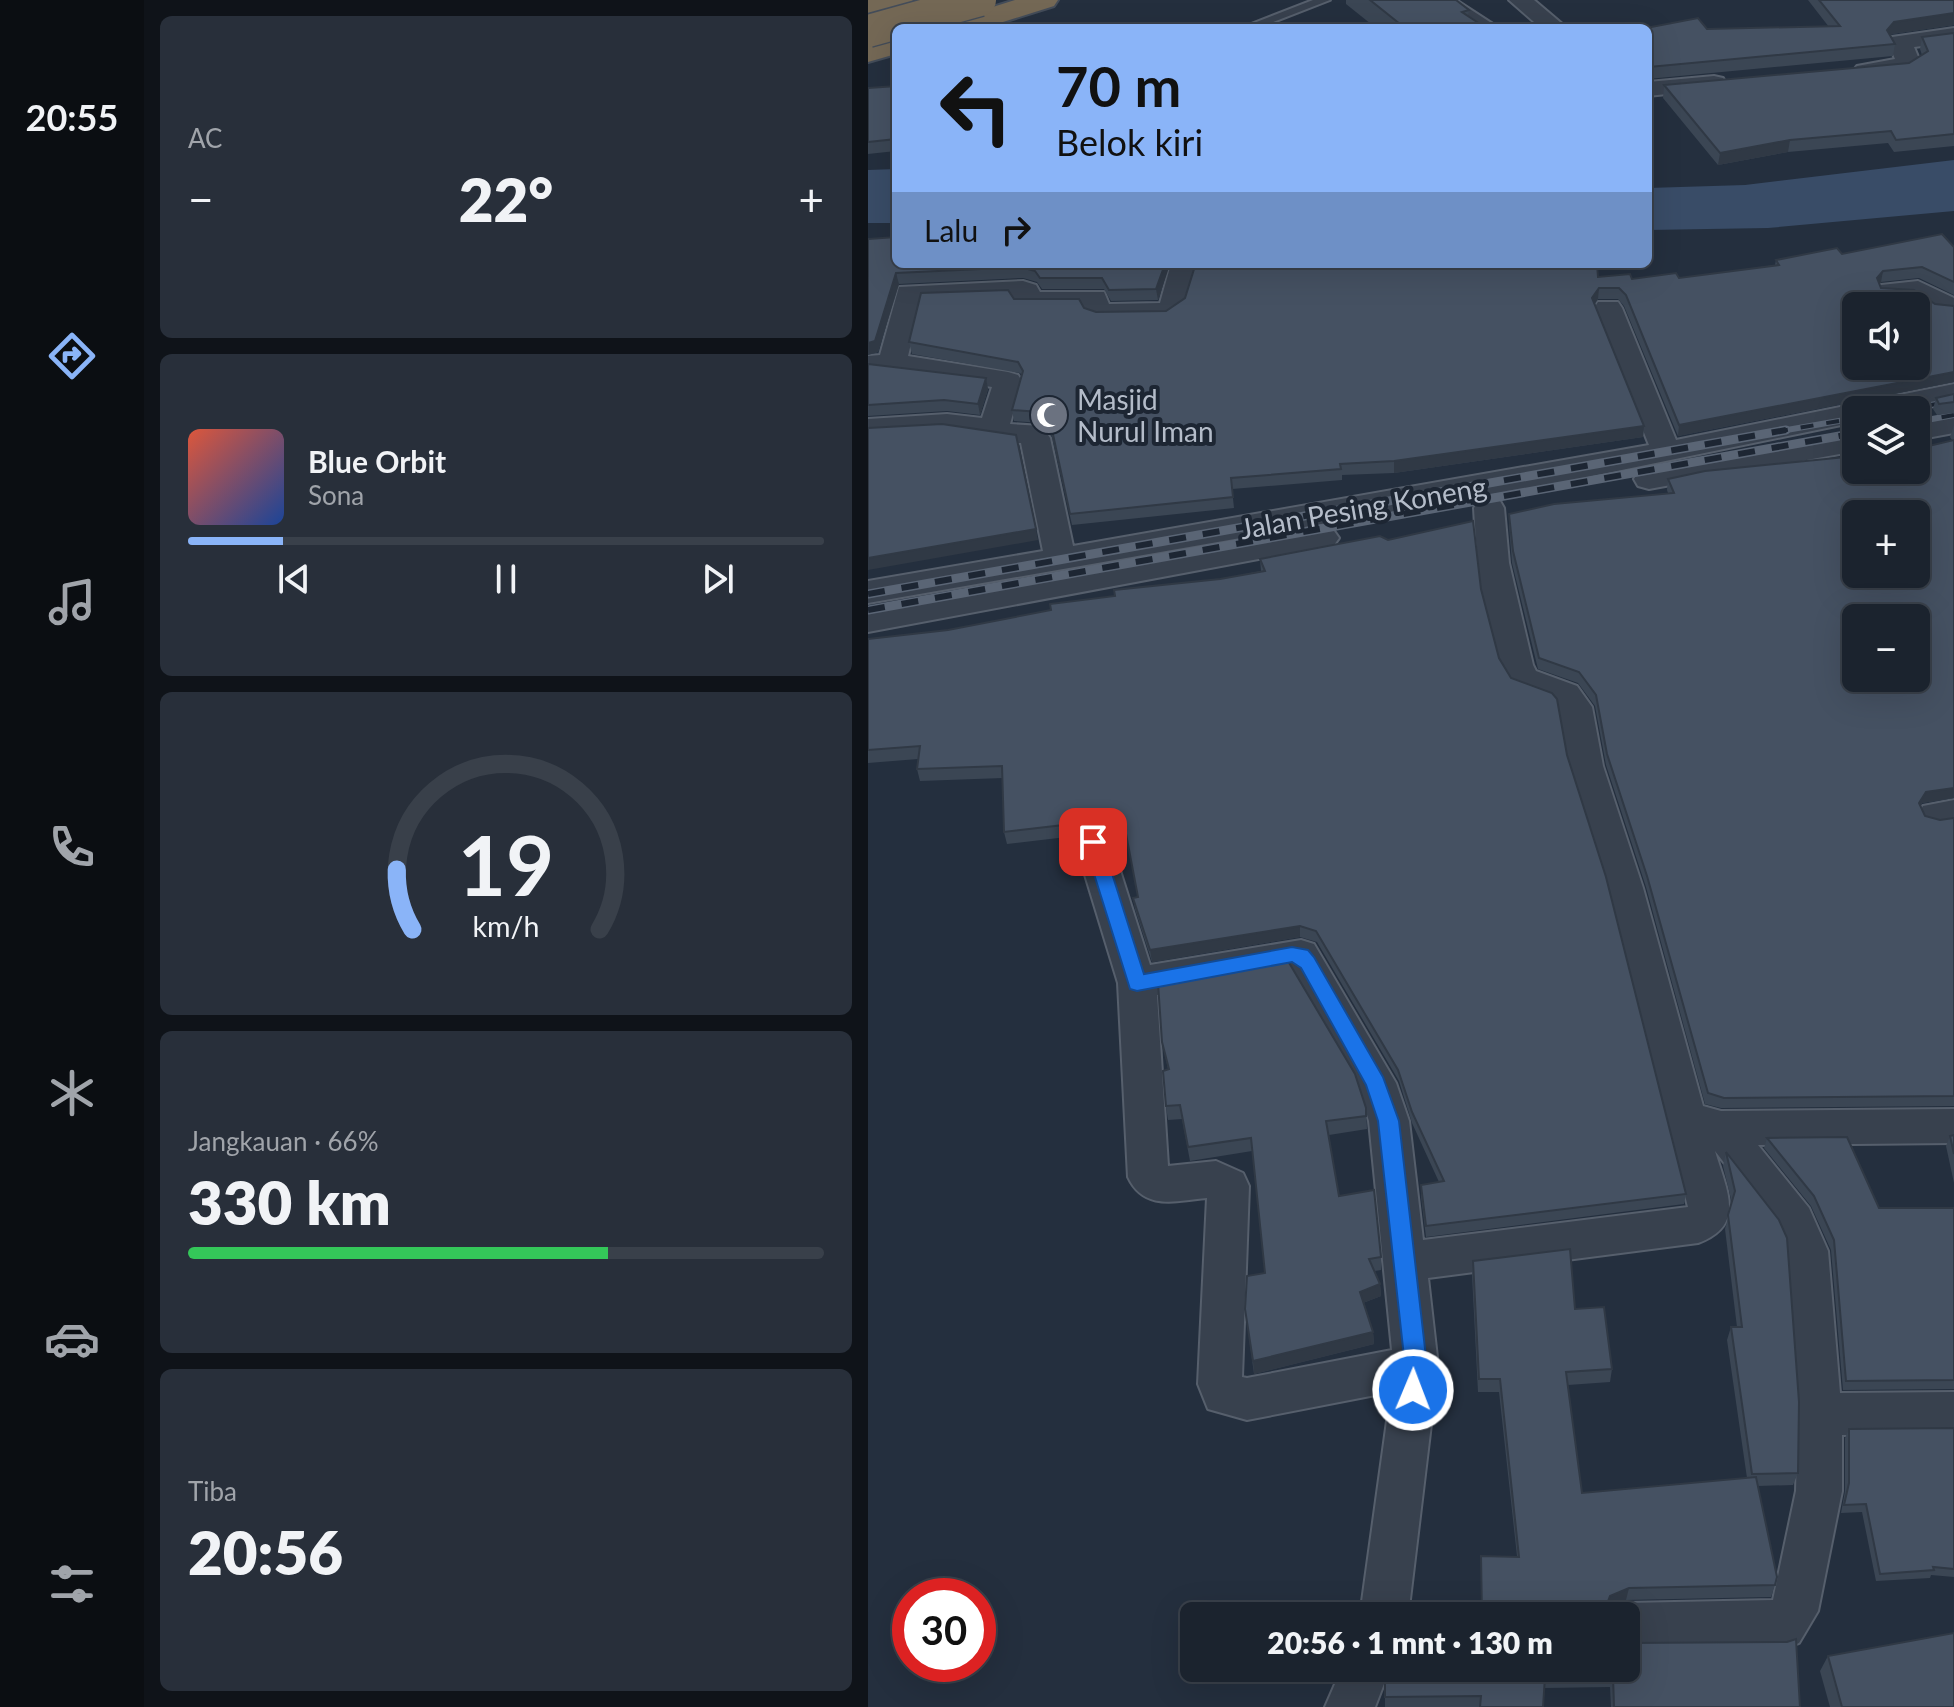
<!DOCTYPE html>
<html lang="id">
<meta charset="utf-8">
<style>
body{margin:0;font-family:Lato,sans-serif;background:#282f3a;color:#f1f3f6;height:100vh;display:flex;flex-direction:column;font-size:30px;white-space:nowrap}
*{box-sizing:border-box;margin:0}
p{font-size:26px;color:#a0a4aa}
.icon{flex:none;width:44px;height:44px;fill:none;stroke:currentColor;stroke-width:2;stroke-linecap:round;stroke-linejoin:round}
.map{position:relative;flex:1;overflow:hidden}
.drawer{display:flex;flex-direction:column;gap:16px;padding:16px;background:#0f1319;width:724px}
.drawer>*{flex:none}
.guide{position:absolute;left:24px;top:24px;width:760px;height:244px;border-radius:12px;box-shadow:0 8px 32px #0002,0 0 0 2px #39404a;background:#8ab4f8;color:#111;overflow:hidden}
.fabs{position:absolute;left:974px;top:292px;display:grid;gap:16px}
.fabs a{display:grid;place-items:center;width:88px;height:88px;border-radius:12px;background:#1b232e;box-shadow:0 8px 32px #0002,0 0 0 2px #39404a;font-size:40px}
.speed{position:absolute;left:24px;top:1578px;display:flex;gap:16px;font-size:40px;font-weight:700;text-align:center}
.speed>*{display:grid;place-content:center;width:104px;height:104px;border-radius:50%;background:#1b232e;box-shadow:0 8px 32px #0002,0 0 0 2px #39404a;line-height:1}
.speed .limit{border:12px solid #d22;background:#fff;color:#111}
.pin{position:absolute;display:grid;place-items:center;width:68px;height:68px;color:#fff;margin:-34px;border-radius:16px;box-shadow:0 4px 12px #0006}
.me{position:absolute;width:88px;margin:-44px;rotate:1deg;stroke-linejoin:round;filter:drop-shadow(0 0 6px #0008)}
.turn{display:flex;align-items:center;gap:28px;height:168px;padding:0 32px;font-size:36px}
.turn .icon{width:104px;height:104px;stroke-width:2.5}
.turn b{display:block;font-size:56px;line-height:68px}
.then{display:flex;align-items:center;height:76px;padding:0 32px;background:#0003;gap:16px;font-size:30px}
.big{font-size:60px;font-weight:800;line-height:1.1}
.drawer .widget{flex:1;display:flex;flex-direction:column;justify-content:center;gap:12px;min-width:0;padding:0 28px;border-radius:12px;background:#282f3a}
.drawer .dial{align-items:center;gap:0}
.dial svg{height:208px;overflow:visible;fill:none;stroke:#39404a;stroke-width:7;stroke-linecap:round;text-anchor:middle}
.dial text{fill:#f1f3f6;stroke:none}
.song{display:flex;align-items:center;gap:24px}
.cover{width:96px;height:96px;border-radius:12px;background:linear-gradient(135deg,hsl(10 70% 55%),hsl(220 70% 35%))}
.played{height:8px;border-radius:4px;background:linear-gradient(90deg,#8ab4f8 15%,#39404a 15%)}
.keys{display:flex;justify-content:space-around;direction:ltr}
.heat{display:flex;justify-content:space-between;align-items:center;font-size:44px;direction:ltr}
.charge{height:12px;border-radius:6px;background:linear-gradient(90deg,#34c759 66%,#39404a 0)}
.trip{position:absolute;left:312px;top:1602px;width:460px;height:80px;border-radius:12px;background:#1b232e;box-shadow:0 8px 32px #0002,0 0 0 2px #39404a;font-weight:800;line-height:80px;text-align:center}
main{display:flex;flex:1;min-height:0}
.tab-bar{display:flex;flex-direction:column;width:144px;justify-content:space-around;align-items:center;background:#0b0e12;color:#a0a4aa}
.tab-bar .icon{width:56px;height:56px}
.tab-bar .active{color:#8ab4f8}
.tab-bar b{font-size:36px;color:#f1f3f6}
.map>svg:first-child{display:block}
.water{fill:#394c67}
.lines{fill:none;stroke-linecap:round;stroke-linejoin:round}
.lane-casing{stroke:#565f6c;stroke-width:4}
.street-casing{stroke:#565f6c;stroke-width:4}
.highway-casing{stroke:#434c59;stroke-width:4}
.lane{fill:#38414e;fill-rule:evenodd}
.street{fill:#38414e;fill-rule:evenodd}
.highway{fill:#746855;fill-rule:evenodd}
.rail-far1-casing{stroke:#5a6575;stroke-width:6}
.rail-casing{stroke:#5a6575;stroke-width:9}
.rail-far1{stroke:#1d2633;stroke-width:4;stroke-dasharray:13;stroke-linecap:butt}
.rail{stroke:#1d2633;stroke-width:6;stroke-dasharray:17;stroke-linecap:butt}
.highway-bridge-casing{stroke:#434c59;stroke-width:35;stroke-linecap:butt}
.highway-bridge{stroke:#746855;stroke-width:32}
.wall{fill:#3b4654}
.shaded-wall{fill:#303945}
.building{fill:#455162;stroke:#303945;stroke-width:2;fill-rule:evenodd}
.route{fill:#1a73e8;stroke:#114b97;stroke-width:2}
.labels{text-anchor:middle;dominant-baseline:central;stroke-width:8;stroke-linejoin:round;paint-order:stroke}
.poi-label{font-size:28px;fill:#b4bcc9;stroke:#1d2633;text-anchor:start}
.street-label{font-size:28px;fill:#b4bcc9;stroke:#1d2633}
</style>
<main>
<nav class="tab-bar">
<b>20:55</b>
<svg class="icon active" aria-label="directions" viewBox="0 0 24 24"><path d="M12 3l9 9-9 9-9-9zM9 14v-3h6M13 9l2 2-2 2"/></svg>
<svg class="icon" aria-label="music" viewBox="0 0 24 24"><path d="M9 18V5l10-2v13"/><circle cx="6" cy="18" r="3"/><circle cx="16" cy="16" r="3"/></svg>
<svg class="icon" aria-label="phone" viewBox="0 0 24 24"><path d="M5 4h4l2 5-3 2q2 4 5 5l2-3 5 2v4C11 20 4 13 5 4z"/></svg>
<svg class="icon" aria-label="climate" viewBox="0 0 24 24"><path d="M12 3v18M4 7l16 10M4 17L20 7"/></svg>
<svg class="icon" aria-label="car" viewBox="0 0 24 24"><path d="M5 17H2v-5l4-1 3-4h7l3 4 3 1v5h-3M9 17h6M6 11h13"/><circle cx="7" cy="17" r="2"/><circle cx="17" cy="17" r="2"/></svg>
<svg class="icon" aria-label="filters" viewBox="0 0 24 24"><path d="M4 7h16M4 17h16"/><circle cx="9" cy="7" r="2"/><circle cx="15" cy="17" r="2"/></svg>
</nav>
<section class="drawer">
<div class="widget"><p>AC</p>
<div class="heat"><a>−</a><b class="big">22°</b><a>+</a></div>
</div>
<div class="widget">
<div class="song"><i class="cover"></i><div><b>Blue Orbit</b><p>Sona</p></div></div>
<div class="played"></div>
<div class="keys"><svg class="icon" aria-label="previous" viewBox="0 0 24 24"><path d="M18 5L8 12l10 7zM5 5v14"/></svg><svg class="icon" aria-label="pause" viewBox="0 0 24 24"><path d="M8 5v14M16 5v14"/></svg><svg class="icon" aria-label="next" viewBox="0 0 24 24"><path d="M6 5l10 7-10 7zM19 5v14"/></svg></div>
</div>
<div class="widget dial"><svg viewBox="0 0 100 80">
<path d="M14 69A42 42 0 1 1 86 69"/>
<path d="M14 69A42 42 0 0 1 8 46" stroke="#8ab4f8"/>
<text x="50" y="56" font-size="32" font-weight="700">19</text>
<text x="50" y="72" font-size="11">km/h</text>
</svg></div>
<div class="widget"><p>Jangkauan · 66%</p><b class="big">330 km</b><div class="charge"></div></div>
<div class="widget"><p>Tiba</p><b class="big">20:56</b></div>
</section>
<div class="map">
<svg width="1086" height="1707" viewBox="0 0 1086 1707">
<rect width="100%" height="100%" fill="#242f3e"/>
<g class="water">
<path d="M1086,160v51l-186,17 -120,2v-42l97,-3z"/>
<path d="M28,169v54h-28v-53z"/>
</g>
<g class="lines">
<g class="lane-casing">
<g id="lane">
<path d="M445,0h17l-72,28h-17z"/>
<path d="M574,0h14l43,28h-14z"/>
</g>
</g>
<g class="street-casing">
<g id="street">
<path d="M641,0h25l33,28h-26z"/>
<path d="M1086,28v14l-40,5 7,17 -4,5 -52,9 -12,-7 4,-5 38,-7 -7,-17 4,-5z"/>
<path d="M846,76l9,2 3,5 -3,5 -75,8v-14z"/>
<path d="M303,264h130l2,3 -3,6 -10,2 -96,-1c-5,20 -5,40 -27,45l-69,1 -10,-2 -5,-11h-67l-4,-9 -91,3 -13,55 100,16 10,3 4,6 -12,43 32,2 8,12 23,108 576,-101 -55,-137 4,-6h20l4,6 54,132 278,-56v18l-40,8h-58v12l-288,59 -700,122v-22l175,-30 -22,-108c-27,0 -49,-10 -76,-11 -25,0 -51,4 -77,5v-18l79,-5 35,4 10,-31 -91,-14 -33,-1v-16l12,-1 19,-68 124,-6 13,4 4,7h64l5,12 51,-1z"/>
<path d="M1050,281l36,17v16l-21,-2 -21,-14 -31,-1 -4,-6 4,-6z"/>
<path d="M1086,415v18l-38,7v-18z"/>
<path d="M988,433v18l-207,38 -11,-3 -4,-7 4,-7 11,-3z"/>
<path d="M621,498l11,3 4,7 5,55 24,102 3,6 41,15 15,21 11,59 40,122 60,218 18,5 233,-2v34l-196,2 51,63 19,43 12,142 114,-1v42l-112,1v56l-24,120 -19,32 -17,7 -156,1v-35h-19l2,-6 17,-7 147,-3 23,-109 2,-77 -12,-163 -8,-19 -63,-81c11,39 32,74 -17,92l-270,35 10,88 -30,250h-48l31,-224 -144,28 -39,-11 -10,-25 9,-186c-32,3 -63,13 -79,-21l-10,-194 -43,-141 5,-10 13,-4 13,4 5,10 39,123 151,-25 13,4 82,139 13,38 14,119 265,-33 -81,-319 -38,-122 -10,-56 -6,-8 -42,-15c-28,-47 -34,-124 -37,-179l4,-7zM423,972l67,115 11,34 23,229 -145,28 -5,-1 7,-191 -6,-13 -27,-12 -48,5 -11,-171z"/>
<path d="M455,528l11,3 5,7 -5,7 -466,87v-22z"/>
<path d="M1086,800v26l-18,2 -13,-4 -5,-9 5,-9z"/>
<path d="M474,1668h48l-15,39h-50z"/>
</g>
</g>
<g class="highway-casing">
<g id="highway">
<path d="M0,0h45l-4,6 -41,10z"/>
<path d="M147,0h43l-4,6 -70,22h-43l4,-6z"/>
<path d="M28,36v18l-28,8v-18z"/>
</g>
</g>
<use href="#lane" class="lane"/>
<use href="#street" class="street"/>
<use href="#highway" class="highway"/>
<g class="rail-far1-casing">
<g id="rail-far1">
<path d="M1034,410l52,-9"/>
<path d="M1048,422l38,-7"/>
<path d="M907,432l81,-14"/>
</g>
</g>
<g class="rail-casing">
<g id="rail">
<path d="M0,594l918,-164"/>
<path d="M0,610l988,-177"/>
</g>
</g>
<use href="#rail-far1" class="rail-far1"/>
<use href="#rail" class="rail"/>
<g class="highway-bridge-casing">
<path id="highway-bridge" d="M0,31l112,-31"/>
</g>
<use href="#highway-bridge" class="highway-bridge"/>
</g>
<g class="wall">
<path d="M478,0h110l13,10 -1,6 18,12h-110l-30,-24z"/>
<path d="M940,0h146v25l-62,9 -2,1 5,9 -2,12 -245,23v-51l59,1 122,-2z"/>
<path d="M1086,33v113l-60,6 -6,-9 -100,9 -70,13 -55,-67 1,-13 245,-22 13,-8 -2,-6 2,-12z"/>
<path d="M28,76v75l-28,3v-66l28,-2z"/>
<path d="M0,239l28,25h274l-12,36 -47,1 -7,-12h-62l-5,-7 -14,-4 -124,6 -21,68 -10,3z"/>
<path d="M1086,247v48l-35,-17 -38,4 -2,2 2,4 54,16 19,2v76l-276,54 -54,-130 -6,-7h-20l-3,5 49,122 -1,11 -249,36 -52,2v5l-110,9 2,19 -162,17 -20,-89 -10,-13 -28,-2 -2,-11 10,-35 -2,-2 -108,-19 -3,-12 105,-43 70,9 12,4 70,-1 124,-44 342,12 47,-1 96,-13 1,-5 66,-6z"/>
<path d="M0,364l118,14 2,11 -8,26 -33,-4 -79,5z"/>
<path d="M1086,394v19l-17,2 -4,-6 3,-11z"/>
<path d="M1086,425v373l-32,5 -2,3 5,10 15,4 14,-2v288l-233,2 -16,-4 -59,-217 -40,-122 -11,-59 -17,-23 -40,-14 -26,-106 -3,-38v-11l159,-21 -1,-3 1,-11 188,-9 96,-30 -2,-3z"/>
<path d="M392,559l221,30 18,69 12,20 56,77 119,439 -2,10 -258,33 -5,-41v-11l18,-3 -27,-59 -13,-42 -82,-139 -17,-5 -148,25 -17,-53 -2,-11 5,-1 -13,-67 -16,2 -17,-7 -13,4 -4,7 -68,8 -3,-12 -1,-54 -83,3 -3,-12 1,-10 -50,4v-124l80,-9 103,-20 64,-14 105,-17 41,-8z"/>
<path d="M294,1042l204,66 1,21 -38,6 10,61 42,61v13l-6,1 5,13 1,12 -18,7 10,29 1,12 -120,30 -9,-65 20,-36 -13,-122 -62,10 -8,-42 -14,1 -2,-14 2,-37z"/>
<path d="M1086,1135v48l-8,-37 4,-10z"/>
<path d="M899,1138l112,70h75v181l-111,1 -12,-140 -20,-44 -47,-58z"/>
<path d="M858,1152l53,68 8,18 12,164 -1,71 -5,12 -35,1 19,91 -2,8 -4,12 -145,3 -17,7 17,1 3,35 158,-1 9,-3 4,68h-189l-1,-20 -65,1 -2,19h-158v-29l4,-10h237v-52h-145v-60h36l-18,-164h-21l-6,-117 1,-14 97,-12 5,60 29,-2 8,62 -2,13 -42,3 14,108 165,-15 -20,-138 4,-13h6l-12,-98 7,-26 -9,-37z"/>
<path d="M1086,1428v149l-23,-2 -1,3 -54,3 -14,-69 -21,1 4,-22v-53l4,-9z"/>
<path d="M960,1656l126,51h-124l-10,-36z"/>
</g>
<g class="shaded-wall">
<path d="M1086,13v12l-62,9 -7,8 2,-12 7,-8z"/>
<path d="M922,140l-2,12 -70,13 2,-12z"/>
<path d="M297,264h5l-12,36 -2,-11z"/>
<path d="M1015,271l-2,11 -7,7 3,-11z"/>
<path d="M28,273l3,11 -21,68 -10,3v-12z"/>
<path d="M731,288l-1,11 -7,10 1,-11z"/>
<path d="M1086,372v10l-276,54 1,-11z"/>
<path d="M118,378l2,11 -8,26 -2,-11z"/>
<path d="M776,426l-1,11 -249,36v-12z"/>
<path d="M168,529l2,11 -170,30v-12z"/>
<path d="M1086,788v10l-32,5 -7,11 4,-11 7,-11z"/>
<path d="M222,813l2,12 -13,4 -4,7 -3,-12 5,-7z"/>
<path d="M432,926v11l-148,25 -2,-12z"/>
<path d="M512,1284l1,12 -21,8v-12z"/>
<path d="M505,1332l1,12 -120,30 -1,-13z"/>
<path d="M761,1588l-3,12 -18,7 -1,-3 3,-8z"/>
</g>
<g class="building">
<path d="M502,0h86l13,10 -7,2 24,16h-81z"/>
<path d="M951,0h135v13l-60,9 -7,8 8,14 -246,23 -1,-2v-37h-2l52,-10 9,11 133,-3z"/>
<path d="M1086,33v101l-58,6 -5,-9 -101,9 -70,13 -56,-68 245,-22 19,-12 -6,-14z"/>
<path d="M26,76h2v63l-28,3v-54l28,-2z"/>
<path d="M1074,234l12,13v35l-32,-15 -39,4 -6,7 4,10 33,2 21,14 19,2v66l-275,53 -53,-130 -7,-7h-20l-7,10 52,128 -250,35 -54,3 1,5 -110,9 2,19 -163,17 -19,-89 -11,-13 -28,-2 11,-39 -5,-9 -109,-20 12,-49 87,-3 6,9h65l5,9 12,4 70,-1 19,-13 10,-32 95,1 10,-3h297l1,13 32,-3 2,5 44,-6 3,5 100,-13 -3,-5 61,-12 5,6zM988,306h60v60h-60z"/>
<path d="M28,237v27h269l-9,25 -47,1 -7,-12h-62l-5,-7 -14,-4 -125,6 -21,68 -7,2v-104z"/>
<path d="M0,364l118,14 -8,26 -34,-4 -76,5z"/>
<path d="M1086,394v8l-15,2 -3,-6z"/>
<path d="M74,424l74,11 20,94 -168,29v-130z"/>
<path d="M1086,440v348l-28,4 -7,11 6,13 15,4 14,-2v278l-230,2 -16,-5 -61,-217 -40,-122 -11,-59 -17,-23 -40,-14 -26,-107 -4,-37 45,-10 120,-11 -6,-14 37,-8 151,-15v14h60v-21zM988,514h60v60h-60zM988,618h60v60h-60z"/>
<path d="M605,521l8,68 18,69 12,20 41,15 5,6 10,56 39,122 80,317 -260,32 -5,-41 23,-4 -32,-69 -14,-42 -82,-139 -16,-5 -150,24 -17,-52 5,-1 -15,-79 -16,2 -17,-7 -13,4 -5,7 -68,8 -2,-66 -85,3 3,-23 -52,4v-111l80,-9 103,-20 -1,-6 65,-8 -1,-6 106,-11 45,-8 -5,-12 120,-23 8,4z"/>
<path d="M420,961l67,113 11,34v8l-40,5 13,75 35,-6 7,67 -12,2 11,25 -20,8 13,40 -120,29 -8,-52 2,-33 18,-3 -14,-135 -63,9 -8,-42 -14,1 -3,-35 6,-2 -7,-27 -4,-59z"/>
<path d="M1086,1135v19l-4,-18z"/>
<path d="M979,1137l32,71h75v172l-108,1 -12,-141 -20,-44 -47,-58z"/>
<path d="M858,1152l53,68 8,18 12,164 -1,71 -46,1 -21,-147h11l-14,-112 7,-24z"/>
<path d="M702,1249l5,60 29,-2 8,62 -46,3 16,121 174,-16 21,100 -2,8 -146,3 -19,8 -3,8 3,4h16l3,35 158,-1 9,-3 4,68h-186l-1,-31 -68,1 -2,30h-63l1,-11 -96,1v-19l4,-10h237v-52h-144l-1,-60 38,1 -19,-178h-21l-6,-118z"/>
<path d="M1086,1428v141l-21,-2 1,3 -54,4 -14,-70 -22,1 5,-22v-54z"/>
<path d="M1086,1633v74h-112l-14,-51z"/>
</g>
<path class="route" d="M225,835l9,7 42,132 148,-27 16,3 6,7 69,120 16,44 28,245 -6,31 -8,3 -8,-3 -3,-7 3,-24 -27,-245 -12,-36 -65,-117 -9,-6 -155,29 -7,-2 -46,-147z"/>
<defs>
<g id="mosque-disc" transform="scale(2)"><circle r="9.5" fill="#6b7280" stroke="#1d2633"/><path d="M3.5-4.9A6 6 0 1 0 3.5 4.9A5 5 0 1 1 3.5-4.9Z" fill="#fff"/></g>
</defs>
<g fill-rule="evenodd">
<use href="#mosque-disc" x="181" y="415"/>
</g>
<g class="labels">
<g class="poi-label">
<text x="209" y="399">Masjid<tspan x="209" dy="32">Nurul Iman</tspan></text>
</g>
<g class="street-label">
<text transform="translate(495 507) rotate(-10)">Jalan Pesing Koneng</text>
</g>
</g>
</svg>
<div class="fabs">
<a><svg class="icon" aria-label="sound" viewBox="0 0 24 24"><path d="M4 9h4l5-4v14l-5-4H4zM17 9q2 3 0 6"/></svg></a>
<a><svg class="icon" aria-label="layers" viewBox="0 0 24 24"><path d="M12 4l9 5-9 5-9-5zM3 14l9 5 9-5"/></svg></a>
<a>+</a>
<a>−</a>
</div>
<div class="speed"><div class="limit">30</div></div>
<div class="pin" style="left:225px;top:842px;background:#d93025"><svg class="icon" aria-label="arrive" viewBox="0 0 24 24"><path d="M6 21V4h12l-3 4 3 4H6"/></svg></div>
<svg class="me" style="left:545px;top:1390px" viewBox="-20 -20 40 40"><circle r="17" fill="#1a73e8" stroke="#fff" stroke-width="3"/><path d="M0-11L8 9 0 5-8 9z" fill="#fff"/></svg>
<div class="trip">20:56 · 1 mnt · 130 m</div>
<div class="guide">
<div class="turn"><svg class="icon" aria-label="left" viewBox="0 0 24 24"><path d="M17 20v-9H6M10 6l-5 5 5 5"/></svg><div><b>70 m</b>Belok kiri</div></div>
<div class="then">Lalu<svg class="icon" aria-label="right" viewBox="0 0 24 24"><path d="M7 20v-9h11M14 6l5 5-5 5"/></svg></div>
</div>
</div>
</main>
